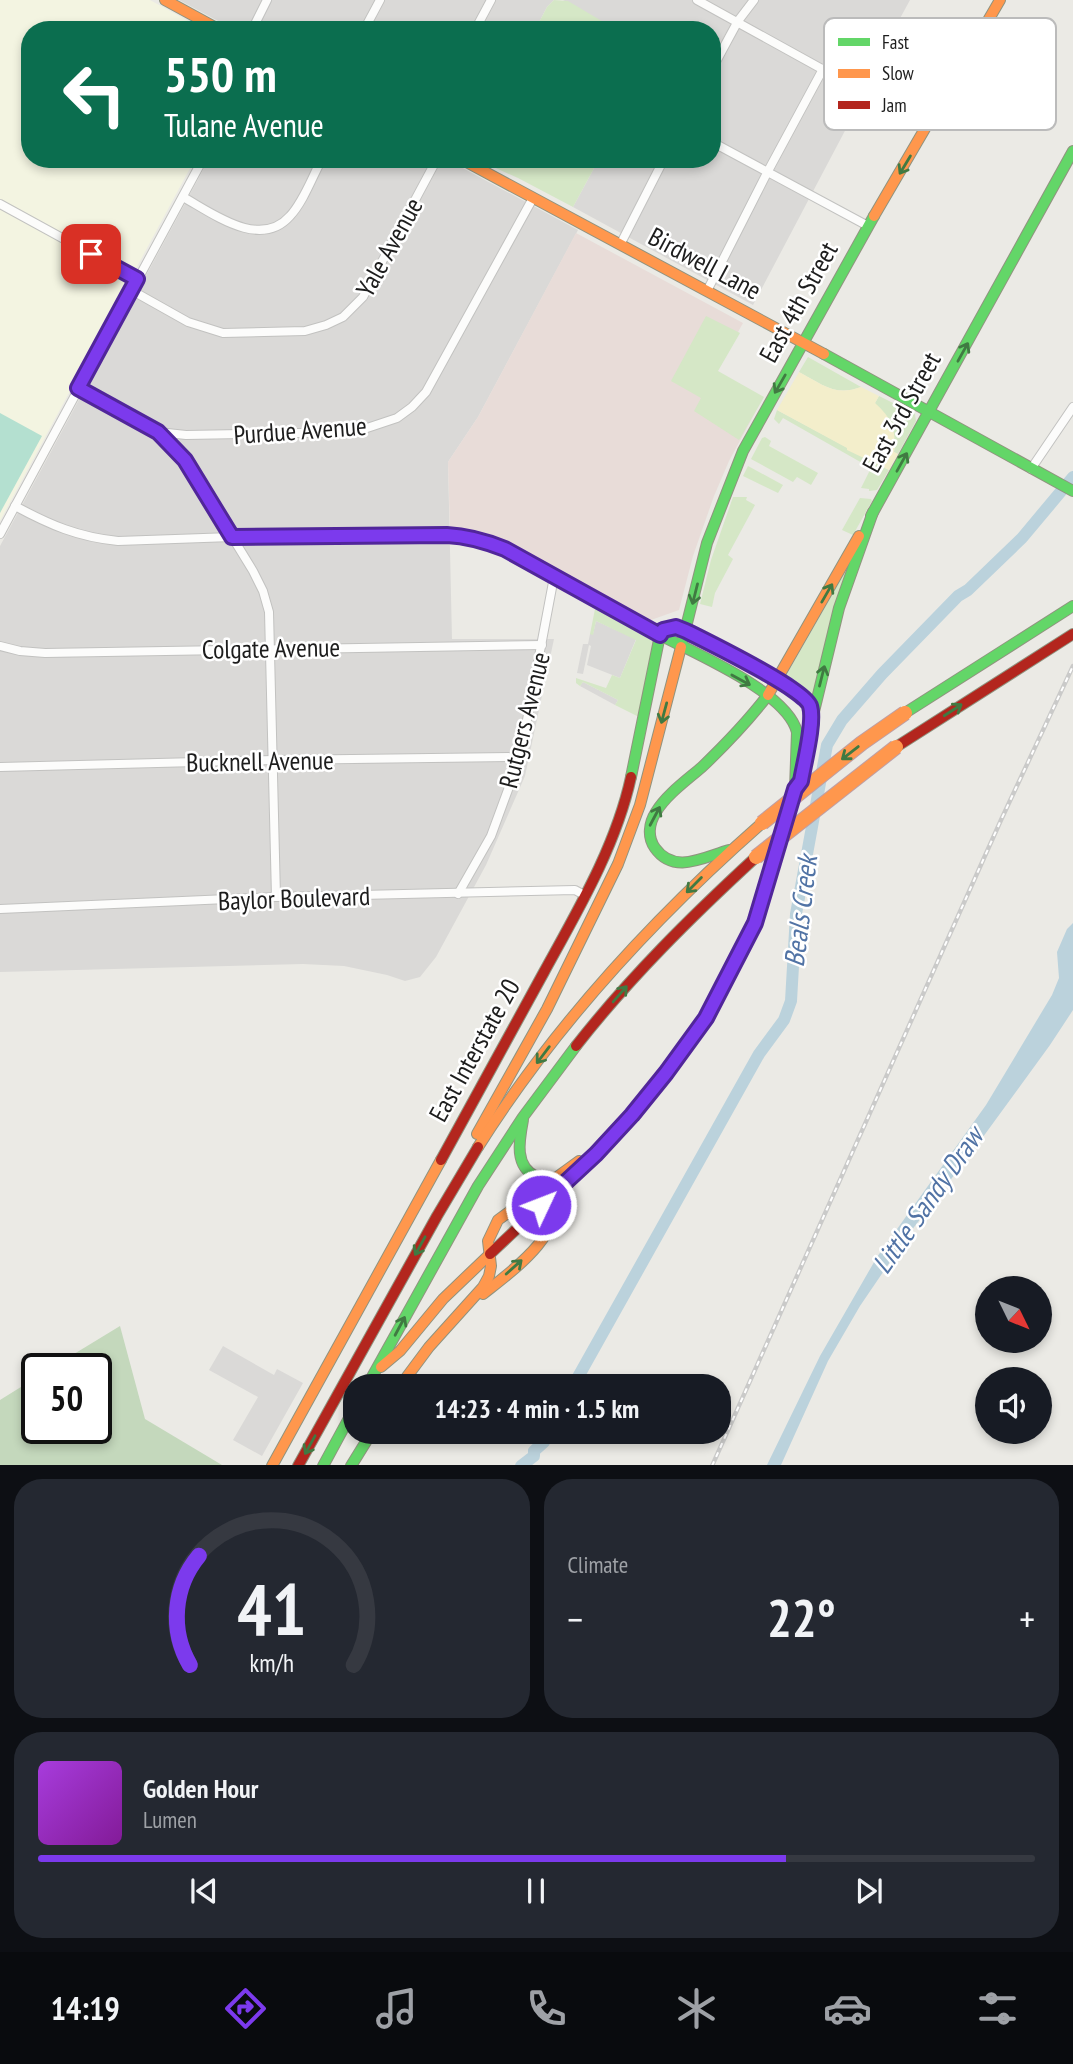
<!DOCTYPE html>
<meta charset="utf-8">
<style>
body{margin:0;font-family:"PT Sans Narrow",sans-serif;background:#242831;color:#f1f3f6;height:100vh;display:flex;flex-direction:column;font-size:26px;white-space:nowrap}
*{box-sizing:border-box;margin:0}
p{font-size:23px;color:#9ea1a6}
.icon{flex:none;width:38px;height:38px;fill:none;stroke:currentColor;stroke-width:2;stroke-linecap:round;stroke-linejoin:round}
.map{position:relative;height:1465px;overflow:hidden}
.drawer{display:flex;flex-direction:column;gap:14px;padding:14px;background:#0d0f14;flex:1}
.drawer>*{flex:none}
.hud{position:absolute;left:21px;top:21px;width:700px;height:147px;border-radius:28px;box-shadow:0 4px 10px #0003;background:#0b6e4f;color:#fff;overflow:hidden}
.needle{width:46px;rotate:133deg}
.buttons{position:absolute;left:975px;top:1276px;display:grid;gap:14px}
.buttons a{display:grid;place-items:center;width:77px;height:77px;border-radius:50%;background:#171b24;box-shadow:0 4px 10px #0003;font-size:35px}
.speed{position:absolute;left:21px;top:1353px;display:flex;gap:14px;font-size:35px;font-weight:700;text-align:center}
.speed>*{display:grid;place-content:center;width:91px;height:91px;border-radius:50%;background:#171b24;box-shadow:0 4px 10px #0003;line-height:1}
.speed .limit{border:4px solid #111;border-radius:10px;background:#fff;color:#111}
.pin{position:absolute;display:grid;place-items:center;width:60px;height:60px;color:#fff;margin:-30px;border-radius:14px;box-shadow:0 4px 10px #0006}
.me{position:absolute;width:77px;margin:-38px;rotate:47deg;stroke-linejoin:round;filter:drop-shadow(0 0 5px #0008)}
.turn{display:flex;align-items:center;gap:24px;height:147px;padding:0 28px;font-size:32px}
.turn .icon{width:91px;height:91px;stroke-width:2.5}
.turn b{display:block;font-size:49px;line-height:60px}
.big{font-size:52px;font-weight:800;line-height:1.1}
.drawer .tile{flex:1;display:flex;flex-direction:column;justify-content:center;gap:10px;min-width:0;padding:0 24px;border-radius:28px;background:#242831}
.drawer .dial{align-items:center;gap:0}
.dial svg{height:182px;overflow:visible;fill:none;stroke:#363941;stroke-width:7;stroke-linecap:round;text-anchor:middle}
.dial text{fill:#f1f3f6;stroke:none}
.song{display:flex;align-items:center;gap:21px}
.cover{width:84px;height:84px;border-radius:10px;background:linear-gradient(135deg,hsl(280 70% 55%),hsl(290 70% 35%))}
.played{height:7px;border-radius:4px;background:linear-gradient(90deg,#7c3aed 75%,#363941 75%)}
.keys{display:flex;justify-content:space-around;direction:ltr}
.heat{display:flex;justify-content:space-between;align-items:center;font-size:38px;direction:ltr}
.drawer .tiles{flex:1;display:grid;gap:14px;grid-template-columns:1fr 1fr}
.tile:last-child{grid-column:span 2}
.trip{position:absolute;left:343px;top:1374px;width:388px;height:70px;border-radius:28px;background:#171b24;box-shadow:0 4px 10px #0003;font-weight:800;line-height:70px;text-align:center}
.dock{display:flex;height:112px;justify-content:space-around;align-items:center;background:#090b0e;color:#9ea1a6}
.dock .icon{width:49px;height:49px}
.dock .current{color:#7c3aed}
.dock b{font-size:32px;color:#f1f3f6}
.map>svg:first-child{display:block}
.residential{fill:#dad9d7}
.commercial{fill:#e8dcd8}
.education{fill:#f3f4e1}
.grass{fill:#d5e7c6}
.forest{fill:#c4d8bc}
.sand{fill:#f3eecb}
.pitch{fill:#b4e0d0}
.water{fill:#bbd2dc}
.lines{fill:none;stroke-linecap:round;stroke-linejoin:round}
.river{stroke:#bbd2dc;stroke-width:12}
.street-casing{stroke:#c2c2c0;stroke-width:10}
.fast-casing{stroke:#90937f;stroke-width:12}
.slow-casing{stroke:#90937f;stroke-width:12}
.jam-casing{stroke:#90937f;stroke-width:12}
.street{stroke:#fcfcfb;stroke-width:8}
.fast{stroke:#63d668;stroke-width:10}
.slow{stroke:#ff974d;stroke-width:10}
.jam{stroke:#b3261e;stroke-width:10}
.rail-casing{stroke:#cacac9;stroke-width:4.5}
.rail{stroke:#fff;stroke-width:2;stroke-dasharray:5;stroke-linecap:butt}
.slow-bridge-casing{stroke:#be9fa5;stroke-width:16;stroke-linecap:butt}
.slow-bridge{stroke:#ff974d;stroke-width:14}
.oneway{stroke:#407a42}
.route-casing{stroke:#51269a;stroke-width:18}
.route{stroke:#7c3aed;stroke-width:12}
.labels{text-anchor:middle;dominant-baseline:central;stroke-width:5;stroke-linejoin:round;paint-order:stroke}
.street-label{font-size:26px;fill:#1d1d1d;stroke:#fff}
.water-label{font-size:28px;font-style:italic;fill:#5173a5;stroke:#fff}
.key{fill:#fff;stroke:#bbb;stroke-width:2}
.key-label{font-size:19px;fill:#1d1d1d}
</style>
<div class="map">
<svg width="1073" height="1466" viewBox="0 0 1073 1466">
<rect width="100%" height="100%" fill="#ebeae5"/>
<g class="residential">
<path d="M179,0h375l-7,7 -12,23h-300z"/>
<path d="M563,0h347l-18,33 3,3 -142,269 -180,-98 26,-48h113v-129h-95z"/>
<path d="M209,159h237l132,71 -100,187 -30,45 4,177h102l-29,137 -39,89 -50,92 -16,20 -15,4 -18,-6 -43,-9 -41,-2 -303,8v-426z"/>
<path d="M596,621l40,18 -16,39 -33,-13 4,-19 -2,-1 -6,29 -6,-1 6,-29h5l2,-10h3z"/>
<path d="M583,682l35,18 -3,5 -35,-19z"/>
<path d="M223,1346l51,29 3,-6 26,14 -41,73 -29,-16 25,-43 -49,-27z"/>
</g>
<path class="commercial" d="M576,233l167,90 -27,49 47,26 -34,63 -15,35 -21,60 -14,54 -28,10 -155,-84 -21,-6 -25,-3 -2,-65 30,-45z"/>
<path class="education" d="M0,0h150l55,30h-175v129h165l-195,362z"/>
<g class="grass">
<path d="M554,0l14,1 49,29h-82l12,-23z"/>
<path d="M476,159h123l-26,48 -55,-29z"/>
<path d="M706,316l34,17 -22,38 46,26 -25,43 -45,-29 7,-13 -30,-17z"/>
<path d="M808,357l53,30c-26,10 -39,-3 -62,-15z"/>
<path d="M879,396l36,18 1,7 -18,33 -4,-2 1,-8 -20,-41z"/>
<path d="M777,410l112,60 -12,20 -8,1v-2l-8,-1 10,-20 -88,-50 -4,6 -5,-5z"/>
<path d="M765,437l6,4 -2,5 49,27 -7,12 -14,-8 -4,5 -42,-23 11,-21z"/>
<path d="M748,466l35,19 -5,8 -35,-17z"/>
<path d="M733,497h14l-1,3 9,5 -27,50 5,4 -18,34 -3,14 -12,-3 11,-44z"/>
<path d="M860,498l11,1 1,2 -19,34 -11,-5z"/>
<path d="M848,567l-35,131c-7,-7 -23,-15 -27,-22z"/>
<path d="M597,607l55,28 2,3 -15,79 -24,-12 3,-5 -35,-18 -3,4 -4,-3v-5l30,10 6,-13 8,3 16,-38 -40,-19 -3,14 -3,-1 5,-25z"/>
</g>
<path class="forest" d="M120,1326l25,93 77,46h-222v-65l37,-23v51h59v-60h-45z"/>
<path class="sand" d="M799,372c23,12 36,25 62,15l18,9 -4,7c16,14 22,28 19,49l4,2 -9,16 -42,-20v-2l-70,-38z"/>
<path class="pitch" d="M0,413l42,23 -42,77z"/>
<path class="water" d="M1073,923v87l-23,35 -78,107 -61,79 -51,75 -32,55 -47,104h-14l53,-109 57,-99 109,-152 66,-110 7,-17 -2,-26 10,-23z"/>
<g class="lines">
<g class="river">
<path d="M573,1386l186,-332 25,-34 7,-19 5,-87 31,-169 15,-25 40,-46 76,-78 10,-6 54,-52 51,-61"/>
<path d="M521,1466l13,-10v-5l10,-9 2,-10"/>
</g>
<g class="street-casing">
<g id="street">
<path d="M697,0l230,127"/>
<path d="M252,30l15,-30"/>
<path d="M364,30l16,-30"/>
<path d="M475,30l16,-30"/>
<path d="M712,69l26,-48 16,-21"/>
<path d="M712,142l156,84"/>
<path d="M183,197c29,16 77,53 107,19 14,-15 22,-39 32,-57"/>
<path d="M0,204l137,75"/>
<path d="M620,245l44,-86"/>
<path d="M131,290l57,32 35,11 82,-2 21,-6 17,-8 20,-20 74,-138"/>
<path d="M707,291l61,-120 55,-102"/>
<path d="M78,388l80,44 28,3 169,-3 42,-14 15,-11 14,-15 107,-194"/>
<path d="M158,432l27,28 68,111 10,20 6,21 7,285"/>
<path d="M1031,469l42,-62"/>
<path d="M15,506c35,19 63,31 103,35l114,-4 235,-1 38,13 155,86"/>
<path d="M0,534l203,-375"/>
<path d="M0,646l20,5 25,2 497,-8"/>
<path d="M0,767l273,-7 247,-3"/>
<path d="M458,894l33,-58 29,-79 34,-180"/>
<path d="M0,909l276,-12 299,-7 11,6"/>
</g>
</g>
<g class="fast-casing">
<g id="fast">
<path d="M824,354l249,137"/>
<path d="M871,516l202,-365"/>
<path d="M660,635c36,19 127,57 137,97l-2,57"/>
<path d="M660,635l3,-5 13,-3 10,4 116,64 6,7 4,14"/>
<path d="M681,647l26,-104 36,-92 131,-235"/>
<path d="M905,713l168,-107"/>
<path d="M810,728l29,-120 34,-96"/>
<path d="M631,777l29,-142"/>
<path d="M729,850c-25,7 -55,25 -74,-2 -8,-11 -6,-25 1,-36 10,-17 31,-32 46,-45 24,-23 46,-46 66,-72"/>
<path d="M523,1120c-4,21 -9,47 14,57 8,4 15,5 21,11"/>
<path d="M367,1386l111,-200 45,-69 53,-71"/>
<path d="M323,1466l32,-59"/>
<path d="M351,1466l21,-34"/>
</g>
</g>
<g class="slow-casing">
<g id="slow">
<path d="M165,0l55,30"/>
<path d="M461,159l363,195"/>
<path d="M874,216l126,-216"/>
<path d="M768,695l91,-159"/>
<path d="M688,1042l18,-24 49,-95 40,-134 6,-8 9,-53"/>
<path d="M477,1134l70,-125 71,-145 22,-59 41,-158"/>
<path d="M478,1147c77,-122 176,-229 284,-324"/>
<path d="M483,1294c33,-26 80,-59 75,-106"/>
<path d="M381,1367l19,-16 43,-52 47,-45"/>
<path d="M400,1386l29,-39 54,-60 6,-11 2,-10 -3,-25 10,-21 81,-59"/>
<path d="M272,1466l169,-306"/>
</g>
</g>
<g class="jam-casing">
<g id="jam">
<path d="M896,747l177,-113"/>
<path d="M576,1046c54,-69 116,-130 180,-189"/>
<path d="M441,1160c34,-63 69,-125 103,-188 34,-62 72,-126 87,-195"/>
<path d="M490,1254l106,-100 36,-38 56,-74"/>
<path d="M298,1466l139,-250 41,-69"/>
</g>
</g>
<use href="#street" class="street"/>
<use href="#fast" class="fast"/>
<use href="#slow" class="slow"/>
<use href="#jam" class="jam"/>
<g class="rail-casing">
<path id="rail" d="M712,1466l289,-646 72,-154"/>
</g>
<use href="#rail" class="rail"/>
<g class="slow-bridge-casing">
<g id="slow-bridge">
<path d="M762,823l100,-80 43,-30"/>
<path d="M756,857l140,-110"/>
</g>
</g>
<use href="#slow-bridge" class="slow-bridge"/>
</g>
<defs><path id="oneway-shaft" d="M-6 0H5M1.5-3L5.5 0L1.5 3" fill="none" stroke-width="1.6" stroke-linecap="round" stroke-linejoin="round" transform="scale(1.75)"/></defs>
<g class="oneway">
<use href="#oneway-shaft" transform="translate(905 165) rotate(121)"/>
<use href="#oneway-shaft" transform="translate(963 352) rotate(-61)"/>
<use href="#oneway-shaft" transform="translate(780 384) rotate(120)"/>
<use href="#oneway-shaft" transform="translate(902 462) rotate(-61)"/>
<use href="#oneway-shaft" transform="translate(827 593) rotate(-60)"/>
<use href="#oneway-shaft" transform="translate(695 594) rotate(104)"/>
<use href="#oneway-shaft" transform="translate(822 676) rotate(-76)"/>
<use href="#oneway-shaft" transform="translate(741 680) rotate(29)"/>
<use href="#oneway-shaft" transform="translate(953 710) rotate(-33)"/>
<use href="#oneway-shaft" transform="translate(664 713) rotate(105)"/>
<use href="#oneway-shaft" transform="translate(850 753) rotate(142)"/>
<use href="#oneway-shaft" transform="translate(655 816) rotate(-62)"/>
<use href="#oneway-shaft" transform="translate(694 885) rotate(135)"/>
<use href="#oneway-shaft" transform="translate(620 994) rotate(-49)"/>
<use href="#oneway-shaft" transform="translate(543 1055) rotate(127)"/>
<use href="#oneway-shaft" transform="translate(420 1246) rotate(119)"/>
<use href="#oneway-shaft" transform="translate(514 1267) rotate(-42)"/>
<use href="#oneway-shaft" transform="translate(400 1326) rotate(-62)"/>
<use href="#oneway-shaft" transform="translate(310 1445) rotate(119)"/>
</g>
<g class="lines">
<g class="route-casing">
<path id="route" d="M91,254l46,25 -59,109 80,44 27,28 47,77 215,-2c21,1 38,6 58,14l155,86 3,-5 13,-3 10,4c20,10 120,59 124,75 5,16 -6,57 -9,75l-6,8 -40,134 -49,95 -40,55 -34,42 -36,39 -55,51"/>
</g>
<use href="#route" class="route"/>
</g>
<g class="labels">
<g class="street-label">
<text transform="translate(389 247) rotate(-61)">Yale Avenue</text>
<text transform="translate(705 263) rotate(28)">Birdwell Lane</text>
<text transform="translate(798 302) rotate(-61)">East 4th Street</text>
<text transform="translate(901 412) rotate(-61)">East 3rd Street</text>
<text transform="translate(300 430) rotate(-4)">Purdue Avenue</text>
<text transform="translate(271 648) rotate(-1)">Colgate Avenue</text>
<text transform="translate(524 720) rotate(-76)">Rutgers Avenue</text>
<text transform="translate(260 761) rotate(-1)">Bucknell Avenue</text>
<text transform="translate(294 898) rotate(-2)">Baylor Boulevard</text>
<text transform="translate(474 1050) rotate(-61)">East Interstate 20</text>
</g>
<g class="water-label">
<text transform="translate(800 911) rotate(-83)">Beals Creek</text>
<text transform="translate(927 1200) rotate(-55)">Little Sandy Draw</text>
</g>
</g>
<rect x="824" y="18" width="232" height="112" rx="10" class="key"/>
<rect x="838" y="38" width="32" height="8" fill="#63d668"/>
<rect x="838" y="69" width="32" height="9" fill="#ff974d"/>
<rect x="838" y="101" width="32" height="8" fill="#b3261e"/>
<g class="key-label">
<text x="882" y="49">Fast</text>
<text x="882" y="80">Slow</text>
<text x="882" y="112">Jam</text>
</g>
</svg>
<div class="buttons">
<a><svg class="needle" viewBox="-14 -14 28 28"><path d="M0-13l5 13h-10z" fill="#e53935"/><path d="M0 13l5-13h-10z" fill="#9ea1a6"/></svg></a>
<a><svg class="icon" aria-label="sound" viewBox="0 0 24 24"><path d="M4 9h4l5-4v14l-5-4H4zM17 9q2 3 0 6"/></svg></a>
</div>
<div class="speed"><div class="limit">50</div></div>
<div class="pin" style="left:91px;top:254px;background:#d93025"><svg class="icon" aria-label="arrive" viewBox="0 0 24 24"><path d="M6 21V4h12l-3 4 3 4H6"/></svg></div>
<svg class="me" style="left:541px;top:1205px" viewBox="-20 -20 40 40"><circle r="17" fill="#7c3aed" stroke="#fff" stroke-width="3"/><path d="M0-11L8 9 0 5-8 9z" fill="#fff"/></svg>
<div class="trip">14:23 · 4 min · 1.5 km</div>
<div class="hud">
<div class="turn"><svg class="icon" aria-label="left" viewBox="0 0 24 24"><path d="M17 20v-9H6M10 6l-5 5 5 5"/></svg><div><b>550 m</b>Tulane Avenue</div></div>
</div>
</div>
<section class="drawer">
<div class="tiles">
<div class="tile dial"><svg viewBox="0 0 100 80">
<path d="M14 69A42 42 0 1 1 86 69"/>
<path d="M14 69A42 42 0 0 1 18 21" stroke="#7c3aed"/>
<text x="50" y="56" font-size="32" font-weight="700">41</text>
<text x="50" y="72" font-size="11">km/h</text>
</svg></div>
<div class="tile"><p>Climate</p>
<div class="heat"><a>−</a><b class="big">22°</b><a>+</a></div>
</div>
<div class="tile">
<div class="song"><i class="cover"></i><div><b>Golden Hour</b><p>Lumen</p></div></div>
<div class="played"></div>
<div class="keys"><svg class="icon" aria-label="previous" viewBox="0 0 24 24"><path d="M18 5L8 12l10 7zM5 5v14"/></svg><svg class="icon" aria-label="pause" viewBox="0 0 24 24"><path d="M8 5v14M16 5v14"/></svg><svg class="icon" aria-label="next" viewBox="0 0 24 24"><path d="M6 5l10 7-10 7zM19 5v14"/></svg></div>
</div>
</div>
</section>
<nav class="dock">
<b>14:19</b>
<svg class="icon current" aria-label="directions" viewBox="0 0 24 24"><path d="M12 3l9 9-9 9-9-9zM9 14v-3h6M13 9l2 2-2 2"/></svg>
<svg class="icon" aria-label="music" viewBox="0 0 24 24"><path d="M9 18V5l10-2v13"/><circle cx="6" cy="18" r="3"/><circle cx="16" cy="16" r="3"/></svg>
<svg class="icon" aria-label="phone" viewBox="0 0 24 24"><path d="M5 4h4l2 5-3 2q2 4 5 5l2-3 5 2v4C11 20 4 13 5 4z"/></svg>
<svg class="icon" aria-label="climate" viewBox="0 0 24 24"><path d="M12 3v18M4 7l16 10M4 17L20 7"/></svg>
<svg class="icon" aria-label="car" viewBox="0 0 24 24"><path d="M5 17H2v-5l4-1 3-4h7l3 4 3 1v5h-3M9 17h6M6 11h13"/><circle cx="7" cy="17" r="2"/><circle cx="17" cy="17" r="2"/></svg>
<svg class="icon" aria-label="filters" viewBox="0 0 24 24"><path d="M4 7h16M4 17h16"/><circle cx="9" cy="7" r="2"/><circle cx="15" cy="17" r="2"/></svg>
</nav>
